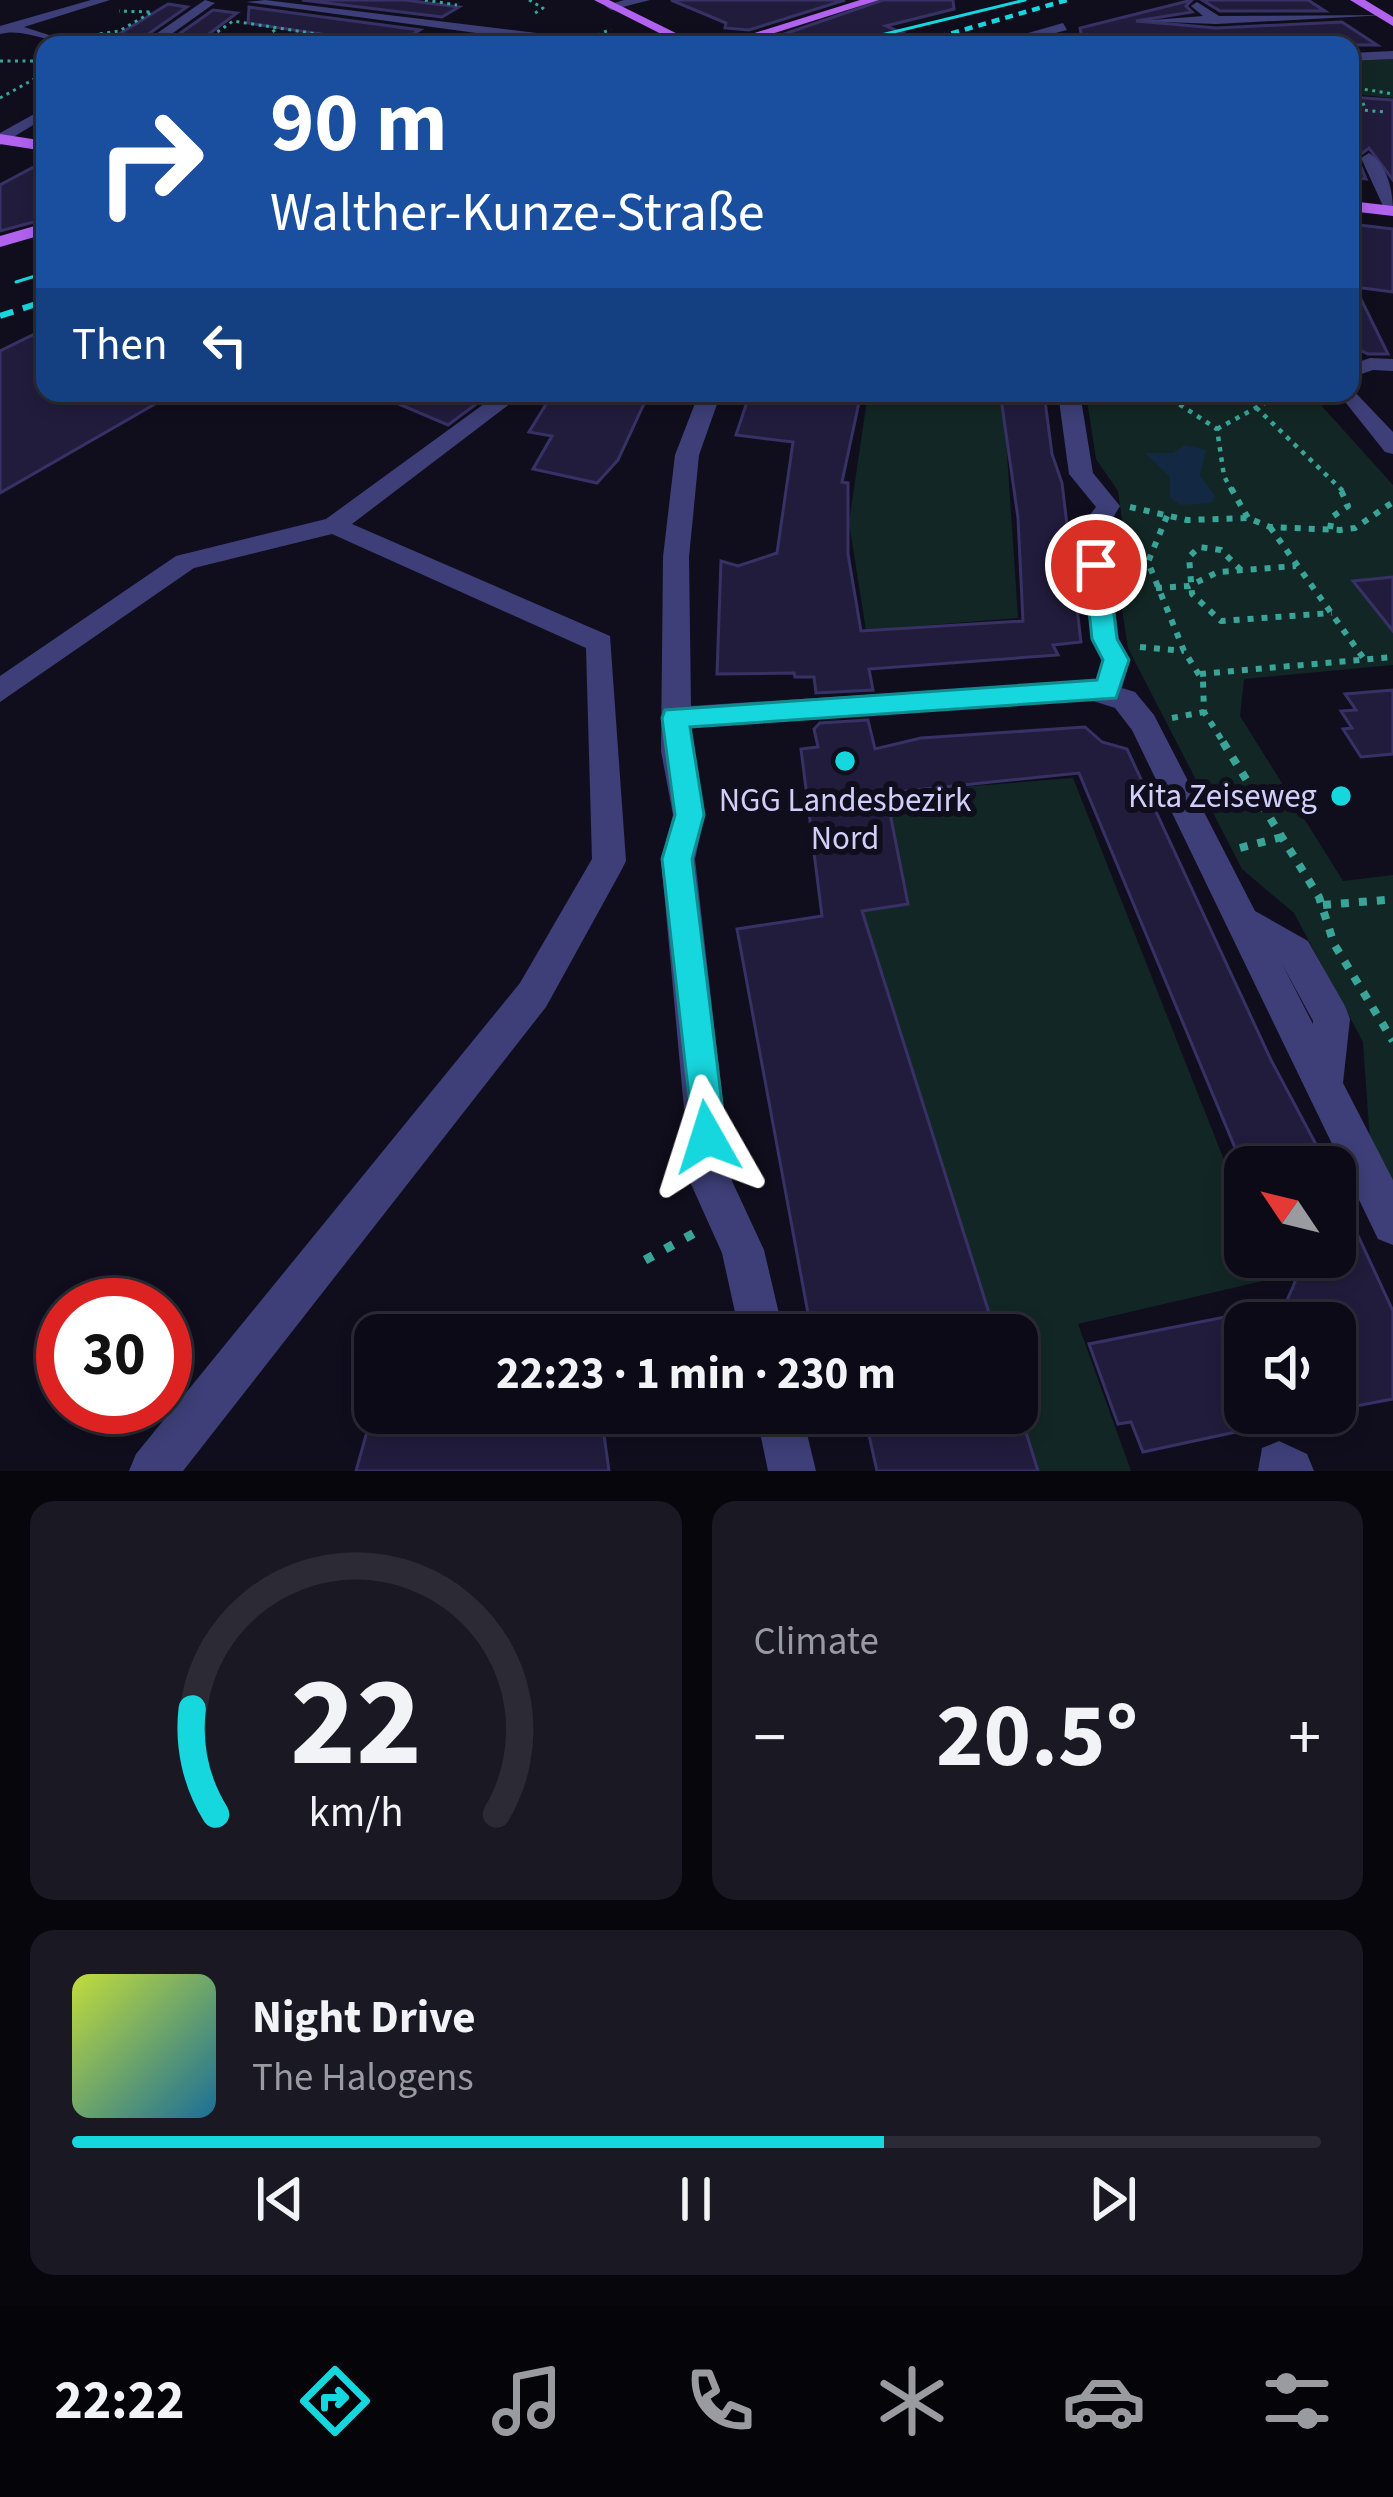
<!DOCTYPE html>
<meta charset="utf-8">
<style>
body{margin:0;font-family:"Source Sans 3",sans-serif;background:#1a1823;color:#f1f3f6;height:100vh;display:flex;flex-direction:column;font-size:45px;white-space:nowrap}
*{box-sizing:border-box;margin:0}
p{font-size:39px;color:#9a9aa1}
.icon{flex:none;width:66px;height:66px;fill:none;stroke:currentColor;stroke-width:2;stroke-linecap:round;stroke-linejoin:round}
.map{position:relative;height:1471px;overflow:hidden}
.panel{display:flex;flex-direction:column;gap:30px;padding:30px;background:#07060c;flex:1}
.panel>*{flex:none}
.top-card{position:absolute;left:36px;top:36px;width:1323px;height:366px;border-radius:24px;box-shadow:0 6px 18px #0003,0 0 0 3px #2c2b35;background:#1a4fa0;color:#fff;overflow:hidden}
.needle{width:78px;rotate:305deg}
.buttons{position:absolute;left:1224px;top:1146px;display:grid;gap:24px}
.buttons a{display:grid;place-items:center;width:132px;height:132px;border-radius:24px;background:#0c0a16;box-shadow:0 6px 18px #0003,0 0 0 3px #2c2b35;font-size:60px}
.speed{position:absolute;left:36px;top:1278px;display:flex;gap:24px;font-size:60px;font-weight:700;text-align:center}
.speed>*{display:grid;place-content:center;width:156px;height:156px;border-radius:50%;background:#0c0a16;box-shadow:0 6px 18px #0003,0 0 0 3px #2c2b35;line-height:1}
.speed .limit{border:18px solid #d22;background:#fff;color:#111}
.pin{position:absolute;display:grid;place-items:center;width:102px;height:102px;color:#fff;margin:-51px;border:6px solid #fff;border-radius:50%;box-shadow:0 3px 12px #0007}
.me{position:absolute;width:132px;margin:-66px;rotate:354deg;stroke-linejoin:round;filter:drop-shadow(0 0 9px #0008)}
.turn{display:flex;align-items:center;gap:42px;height:252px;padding:0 36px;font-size:54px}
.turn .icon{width:156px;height:156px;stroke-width:2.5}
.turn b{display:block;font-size:84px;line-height:102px}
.then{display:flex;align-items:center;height:114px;padding:0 36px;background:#0003;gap:24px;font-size:45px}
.big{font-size:90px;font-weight:700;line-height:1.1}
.panel .tile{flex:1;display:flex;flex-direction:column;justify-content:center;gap:18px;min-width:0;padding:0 42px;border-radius:24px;background:#1a1823}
.panel .dial{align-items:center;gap:0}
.dial svg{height:312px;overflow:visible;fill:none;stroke:#2c2b35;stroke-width:7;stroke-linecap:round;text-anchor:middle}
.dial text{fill:#f1f3f6;stroke:none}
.song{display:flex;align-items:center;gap:36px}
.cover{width:144px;height:144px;border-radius:18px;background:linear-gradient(135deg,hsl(70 70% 55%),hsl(200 70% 35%))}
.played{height:12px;border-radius:6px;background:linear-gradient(90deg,#17d7de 65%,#2c2b35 65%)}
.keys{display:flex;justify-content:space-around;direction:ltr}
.heat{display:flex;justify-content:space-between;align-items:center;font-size:66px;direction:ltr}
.panel .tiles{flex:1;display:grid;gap:30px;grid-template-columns:1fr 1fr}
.tile:last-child{grid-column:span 2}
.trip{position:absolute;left:354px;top:1314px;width:684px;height:120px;border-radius:24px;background:#0c0a16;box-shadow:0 6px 18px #0003,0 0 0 3px #2c2b35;font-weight:700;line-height:120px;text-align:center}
.dock{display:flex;height:192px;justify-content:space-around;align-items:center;background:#050409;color:#9a9aa1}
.dock .icon{width:84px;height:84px}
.dock .current{color:#17d7de}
.dock b{font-size:54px;color:#f1f3f6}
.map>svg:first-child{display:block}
.green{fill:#122725}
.water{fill:#132842}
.building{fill:#211c3c;stroke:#383166;stroke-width:3}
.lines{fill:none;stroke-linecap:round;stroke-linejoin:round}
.path-far4{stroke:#39a497;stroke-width:3;stroke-dasharray:3 4.5;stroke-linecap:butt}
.path-far3{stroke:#39a497;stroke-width:4.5;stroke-dasharray:4.5 6;stroke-linecap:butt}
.path-far2{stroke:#39a497;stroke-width:6;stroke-dasharray:6 8;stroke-linecap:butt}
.path-far1{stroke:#39a497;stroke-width:8;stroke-dasharray:8 10;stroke-linecap:butt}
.path{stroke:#39a497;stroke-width:9;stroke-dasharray:9 14;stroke-linecap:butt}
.minor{fill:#3e3f78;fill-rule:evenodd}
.major{fill:#b162ef;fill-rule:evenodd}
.tram{stroke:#17d7de;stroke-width:3}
.rail-far1{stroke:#17d7de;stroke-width:4.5;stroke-dasharray:8 6;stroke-linecap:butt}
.rail{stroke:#17d7de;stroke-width:6;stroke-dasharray:14 10;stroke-linecap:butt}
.route{fill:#17d7de;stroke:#0f8c90;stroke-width:3}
.poi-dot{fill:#17d7de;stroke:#100e1d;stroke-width:4.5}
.labels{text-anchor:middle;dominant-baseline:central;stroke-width:12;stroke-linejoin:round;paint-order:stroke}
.poi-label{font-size:33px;fill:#d1cffa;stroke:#100e1d;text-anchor:end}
</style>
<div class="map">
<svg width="1393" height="1471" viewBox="0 0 1393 1471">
<rect width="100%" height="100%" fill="#100e1d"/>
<g class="green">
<path d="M1393,59v39l-43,-4v-33z"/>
<path d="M868,393l135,1 15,224 -152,12 -17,-107z"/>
<path d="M1086,393h224l83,92v180l-149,14 -4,37 103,165 50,-6v320l-22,-41 -8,-112 -69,-129 -52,-44 -114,-221 -14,-91 9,-31 -5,-35 -22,-32z"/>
<path d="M1073,778l172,435v44h18l8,22 -193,45 53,147h-94l-20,-65v-71h-22l-133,-424 46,-8 -21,-110z"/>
</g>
<path class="water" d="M1185,445l21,5 -6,26 15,20 -4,7 -30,2 -12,-8 1,-20 -25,-24h28z"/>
<g class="building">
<path d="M302,0h103l54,7 -17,10z"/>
<path d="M671,0h174l-96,30 -24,-2 1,-5z"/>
<path d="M883,0h70l1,9 -68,17 44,19h-178z"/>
<path d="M1192,0l-6,6 6,6 -56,9 80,7 126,-6 35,23h-190v-10l-105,3 -2,-10z"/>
<path d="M1202,0h106l17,11h-105z"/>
<path d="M168,4l19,3 -50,35 -29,-1z"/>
<path d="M249,7l171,23 -26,15 -146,-22z"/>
<path d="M213,10l24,3 -43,32 -29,-1z"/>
<path d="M1350,97l43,3v80l-24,-32 -12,9 9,22 -16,-2z"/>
<path d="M45,161v58l-45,12v-46z"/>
<path d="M1350,224l43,5v63l-38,-5 33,67h-20l-18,-9z"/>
<path d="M45,329v64h129l-174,100v-142z"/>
<path d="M373,393h118l-43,32z"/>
<path d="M553,393h96l-31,67 -21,23 -64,-14 19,-33 -23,-4z"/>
<path d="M750,393h111l-19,89 6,1v71l13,77 162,-10 -5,-103 -17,-120 43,-5 8,61 10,29 19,159 -28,3 5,10 -189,14 4,21 -57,3 -2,-16h-19l-1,-4 -77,1 4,-113 17,5 39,-13 16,-111 -57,-7z"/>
<path d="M1393,577v54l-40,-50z"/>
<path d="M1393,690v64l-32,3 -18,-28 9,-1 -11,-17 15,-1 -11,-16z"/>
<path d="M868,720l7,29 46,-11 164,-11 17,15 25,7 144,311 57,107h-85l-164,-394 -193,20 22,111 -46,7 134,424h-184l-75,-406 85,-13 -21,-167 17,-2 -4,-18 6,-6z"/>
<path d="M1335,1186l58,125v88l-58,11v-87h-58l18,-41 -12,-25h52z"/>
<path d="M1245,1313v117l-102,22 -12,-30 -13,2 -29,-80z"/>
<path d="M380,1413h221l8,58h-253l12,-43z"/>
<path d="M864,1413h156l18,58h-161z"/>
</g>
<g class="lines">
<g class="path-far4">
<path d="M425,0l32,5"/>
<path d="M529,0l14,8 -11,7"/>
<path d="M275,30l-15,10 20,5"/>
<path d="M85,36l34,-5 33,-19 -33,-1"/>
<path d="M199,45l34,-24 97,15 -11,9"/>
<path d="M577,45l34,-16"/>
<path d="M0,61h45"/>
<path d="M1350,87l43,7"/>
<path d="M1357,89l9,21"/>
<path d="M0,98l45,-25"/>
<path d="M1350,109l35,3"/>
</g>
<g class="path-far3">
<path d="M1123,393l25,8 22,-2"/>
<path d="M1162,393l55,36 7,47 8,15"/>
<path d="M1241,393l102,98"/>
<path d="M1217,429l66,-36"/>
</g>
<g class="path-far2">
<path d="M1231,488l17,30"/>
<path d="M1130,507l57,13 61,-2 22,9 70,3 15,-2 38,-26"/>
<path d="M1167,516l-19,46 36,89 19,30 1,31 21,33"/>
<path d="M1270,527l94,132"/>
<path d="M1330,529l2,-12 16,-11 -8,-18"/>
<path d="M1241,570l-20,-20 -22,-3 -10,10 3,37 29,27 111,-8"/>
<path d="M1156,588l33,-2 29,-14 78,-6"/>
<path d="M1140,647l44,4"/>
<path d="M1200,674l193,-17"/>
<path d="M1172,718l32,-6"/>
</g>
<g class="path-far1">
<path d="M1223,742l96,155 15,47 59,97"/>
<path d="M1240,848l42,-11"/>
<path d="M1323,905l62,-5"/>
</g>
<path class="path" d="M645,1260l55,-30"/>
<g class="minor">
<path d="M91,0h19l-86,27 56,18c-26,0 -56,-18 -80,-11v-8z"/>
<path d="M205,0l10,3 -59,42h-16z"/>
<path d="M265,0l288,35 12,10 -319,-43z"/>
<path d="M624,0h26l-39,10 -6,-4z"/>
<path d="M1197,2l22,14 168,-1 -171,9 -75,-3 62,-5 -12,-10z"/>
<path d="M1063,23l4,7 -58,15h-22z"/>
<path d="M1393,51v8l-43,2v-8z"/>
<path d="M45,108v10l-45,27v-12z"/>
<path d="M1369,153c19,12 24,39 24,60l-9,-5 -23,-50z"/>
<path d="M1370,358l23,1v12l-20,-1 -23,8v-13z"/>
<path d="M1350,387l43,45v22l-8,-2 -47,-59h12z"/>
<path d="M499,393h25l-172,131 258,112 16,225 -5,10 -75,136 -363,464h-54l7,-17 384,-471 72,-124 -6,-211 -254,-114 -138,34 -194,134v-26l176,-120 150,-37z"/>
<path d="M699,393h22l-22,62 -10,102 2,149 405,-26 6,-20 -11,-21 -11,-111 16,-21 -27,-33 -11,-81h22l13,80 27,33 -15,25 14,108 11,21 -8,28 13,4 19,23 101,196 53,30 37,65 5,13 -7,64 50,97v65l-15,-6 -246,-509 -17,-22 -28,-9 -396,29 14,87 -10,44 37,322 32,69 20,85h-44l-18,-82 -31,-69 -30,-325 12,-44 -12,-64 2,-194 12,-102zM1281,962l32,59v3z"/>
<path d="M756,1413h46l14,58h-48z"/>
<path d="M1279,1441l28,13 7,17h-56l4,-23z"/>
</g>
<g class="major">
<path d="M594,0h15l91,45h-17z"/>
<path d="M860,0h19l-142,45h-21z"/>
<path d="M1350,0h15l28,17v9z"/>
<path d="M0,134l45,7v10l-45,-7z"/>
<path d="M1350,201l43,5v10l-43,-5z"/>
<path d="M45,223v11l-45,13v-11z"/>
</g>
<g class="tram">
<path d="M840,45l185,-45"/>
<path d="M16,282l29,-9"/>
</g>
<path class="rail-far1" d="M911,45l156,-45"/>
<path class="rail" d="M0,316l45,-15"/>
</g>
<path class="route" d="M1096,557l12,8 9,74 12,21 -13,38 -426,29 14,88 -12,44 34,278 -6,13 -13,5 -12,-5 -33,-291 13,-44 -13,-97 3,-8 432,-30 6,-20 -11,-21 -8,-74z"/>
<g class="poi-dot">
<circle cx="845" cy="761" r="12"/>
<circle cx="1341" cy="796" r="12"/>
</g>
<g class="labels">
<g class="poi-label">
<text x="1317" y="796">Kita Zeiseweg</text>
<text x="845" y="800" text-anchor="middle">NGG Landesbezirk<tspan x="845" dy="38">Nord</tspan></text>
</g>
</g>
</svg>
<div class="buttons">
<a><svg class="needle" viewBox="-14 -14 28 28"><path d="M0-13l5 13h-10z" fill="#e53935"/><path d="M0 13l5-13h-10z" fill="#9a9aa1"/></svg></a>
<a><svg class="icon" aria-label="sound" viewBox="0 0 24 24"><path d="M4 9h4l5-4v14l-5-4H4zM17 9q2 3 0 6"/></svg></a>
</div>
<div class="speed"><div class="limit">30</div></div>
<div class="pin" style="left:1096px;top:565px;background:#d93025"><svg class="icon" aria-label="arrive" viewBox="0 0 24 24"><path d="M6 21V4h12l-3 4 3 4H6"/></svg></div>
<svg class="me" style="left:707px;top:1137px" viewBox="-20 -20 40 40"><path d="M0-17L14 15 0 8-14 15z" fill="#17d7de" stroke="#fff" stroke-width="4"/></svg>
<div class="trip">22:23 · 1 min · 230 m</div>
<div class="top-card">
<div class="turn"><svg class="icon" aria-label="right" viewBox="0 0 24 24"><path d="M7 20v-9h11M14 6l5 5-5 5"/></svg><div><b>90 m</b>Walther-Kunze-Straße</div></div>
<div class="then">Then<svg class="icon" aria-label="left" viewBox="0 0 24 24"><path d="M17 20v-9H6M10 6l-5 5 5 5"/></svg></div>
</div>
</div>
<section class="panel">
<div class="tiles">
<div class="tile dial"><svg viewBox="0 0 100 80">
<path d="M14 69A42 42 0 1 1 86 69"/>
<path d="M14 69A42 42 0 0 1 8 42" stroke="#17d7de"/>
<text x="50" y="56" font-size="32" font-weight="700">22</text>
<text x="50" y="72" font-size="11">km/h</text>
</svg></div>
<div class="tile"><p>Climate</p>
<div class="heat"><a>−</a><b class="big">20.5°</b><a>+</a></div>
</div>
<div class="tile">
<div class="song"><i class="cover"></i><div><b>Night Drive</b><p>The Halogens</p></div></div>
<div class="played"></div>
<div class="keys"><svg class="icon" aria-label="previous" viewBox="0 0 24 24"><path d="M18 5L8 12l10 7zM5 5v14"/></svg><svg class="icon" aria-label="pause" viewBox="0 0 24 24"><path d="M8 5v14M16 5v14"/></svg><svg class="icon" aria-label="next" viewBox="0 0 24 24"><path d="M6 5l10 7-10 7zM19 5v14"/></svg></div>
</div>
</div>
</section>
<nav class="dock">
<b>22:22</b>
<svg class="icon current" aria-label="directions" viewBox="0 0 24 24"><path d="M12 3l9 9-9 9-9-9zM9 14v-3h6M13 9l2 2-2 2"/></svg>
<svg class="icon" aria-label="music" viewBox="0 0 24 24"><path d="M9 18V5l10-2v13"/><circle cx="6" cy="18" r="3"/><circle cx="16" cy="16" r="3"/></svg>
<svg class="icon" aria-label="phone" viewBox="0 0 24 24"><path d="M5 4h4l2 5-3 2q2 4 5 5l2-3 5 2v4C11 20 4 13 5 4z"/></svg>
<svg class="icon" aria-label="climate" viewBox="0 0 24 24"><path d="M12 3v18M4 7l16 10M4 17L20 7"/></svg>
<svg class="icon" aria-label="car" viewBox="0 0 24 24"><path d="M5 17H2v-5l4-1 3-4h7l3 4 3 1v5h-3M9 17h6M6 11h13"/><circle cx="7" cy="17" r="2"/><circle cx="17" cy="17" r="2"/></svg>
<svg class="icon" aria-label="filters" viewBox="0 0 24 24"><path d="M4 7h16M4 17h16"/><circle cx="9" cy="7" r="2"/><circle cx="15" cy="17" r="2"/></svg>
</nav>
